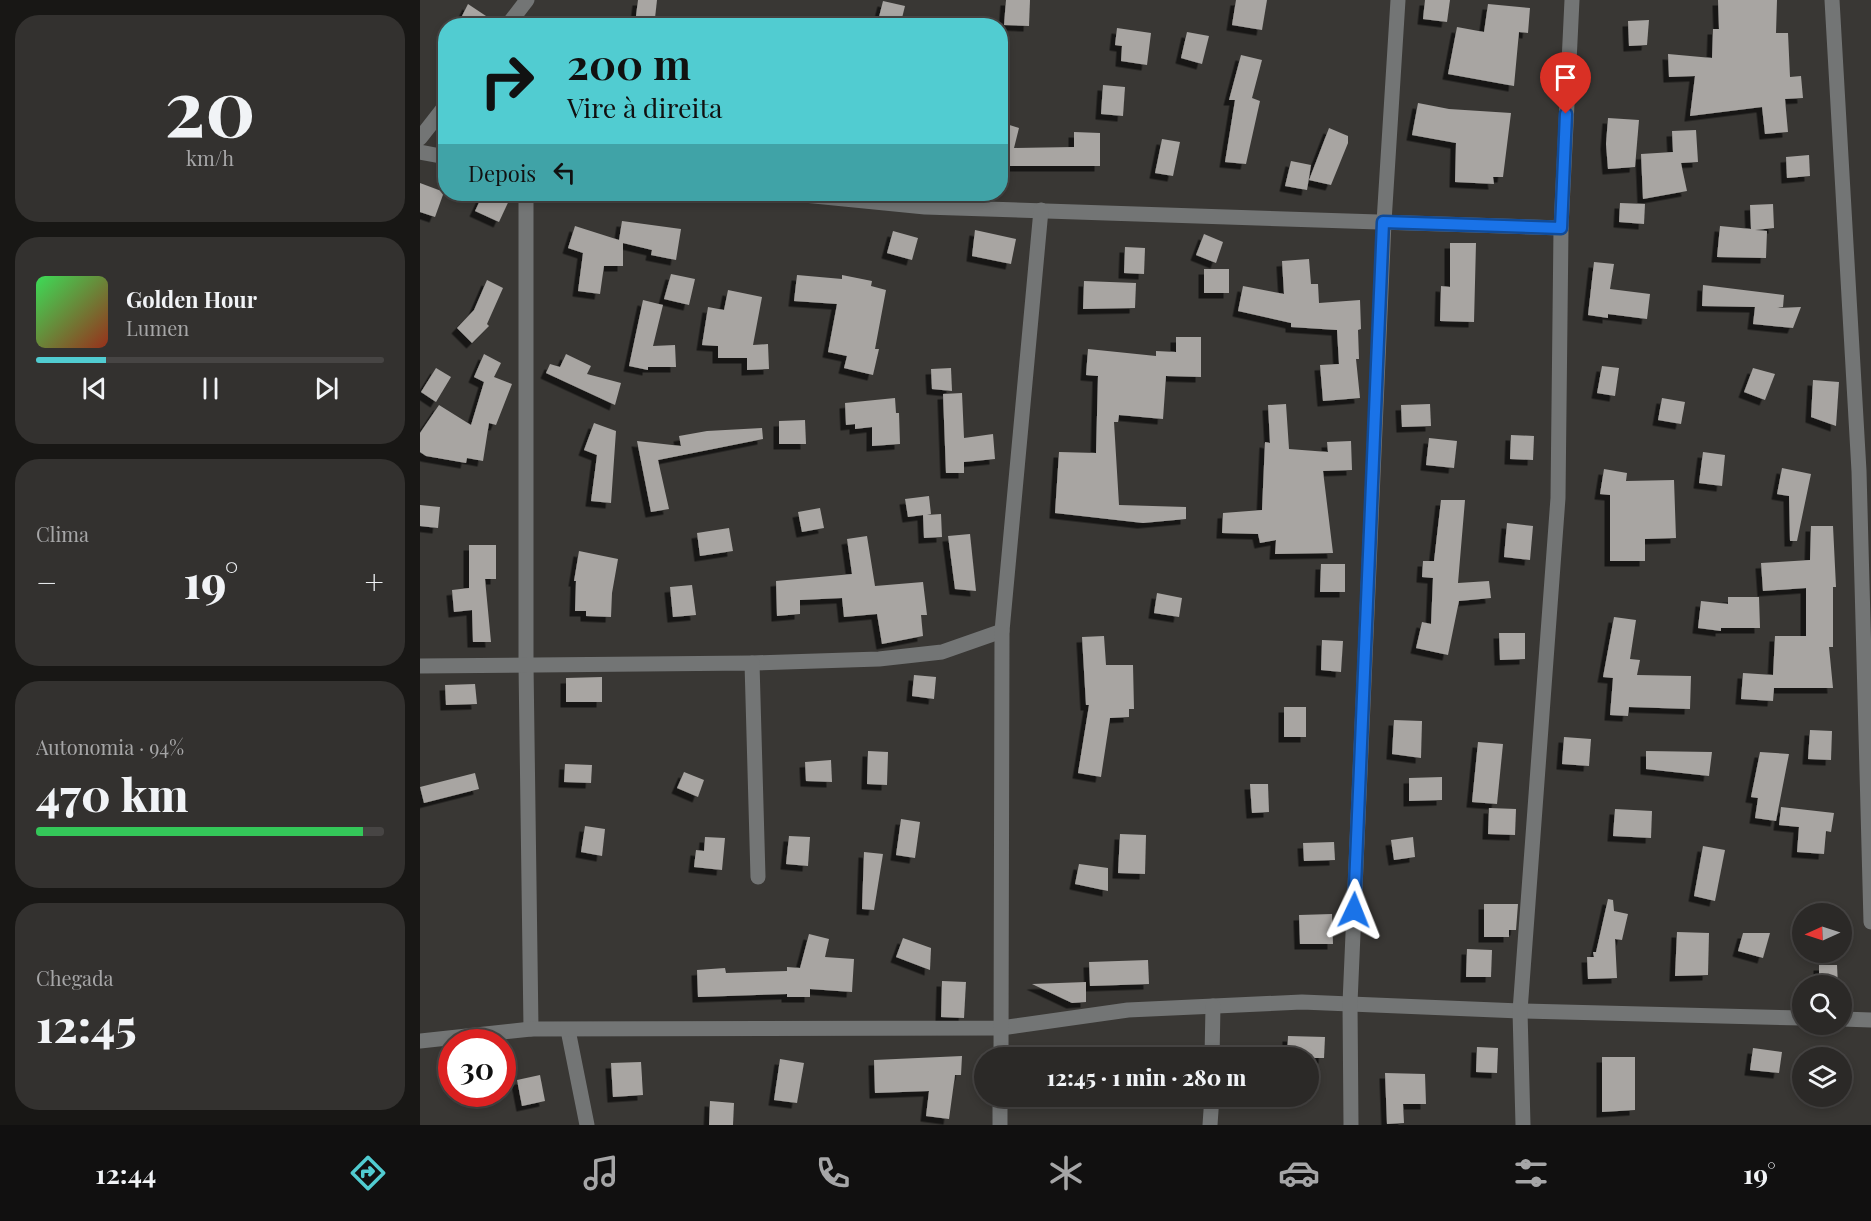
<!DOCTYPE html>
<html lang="pt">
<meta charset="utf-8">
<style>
body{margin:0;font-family:"Playfair Display",serif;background:#33312f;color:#f1f3f6;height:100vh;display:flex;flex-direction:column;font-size:22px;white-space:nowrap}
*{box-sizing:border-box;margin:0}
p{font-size:20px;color:#a6a6a7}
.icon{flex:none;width:33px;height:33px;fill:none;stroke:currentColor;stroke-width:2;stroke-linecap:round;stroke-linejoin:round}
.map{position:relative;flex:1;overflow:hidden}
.side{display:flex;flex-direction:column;gap:15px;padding:15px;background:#181715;width:420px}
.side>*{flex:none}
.hud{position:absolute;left:18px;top:18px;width:570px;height:183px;border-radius:24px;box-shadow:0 3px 9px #0003,0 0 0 2px #474544;background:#51ccd1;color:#111;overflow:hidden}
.needle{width:39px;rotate:267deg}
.tools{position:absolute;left:1372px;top:903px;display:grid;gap:12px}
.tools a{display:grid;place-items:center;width:60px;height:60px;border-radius:50%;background:#2b2927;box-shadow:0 3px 9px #0003,0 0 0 2px #474544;font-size:30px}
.speed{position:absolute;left:18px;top:1029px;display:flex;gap:12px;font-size:30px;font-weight:700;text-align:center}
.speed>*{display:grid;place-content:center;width:78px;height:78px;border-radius:50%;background:#2b2927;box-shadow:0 3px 9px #0003,0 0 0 2px #474544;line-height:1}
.speed .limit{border:9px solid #d22;background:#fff;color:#111}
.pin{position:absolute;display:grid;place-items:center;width:51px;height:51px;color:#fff;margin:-62px -26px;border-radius:50% 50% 50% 0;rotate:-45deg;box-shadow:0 0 6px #0007}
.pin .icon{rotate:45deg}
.me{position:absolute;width:66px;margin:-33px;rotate:2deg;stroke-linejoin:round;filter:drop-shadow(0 0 4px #0008)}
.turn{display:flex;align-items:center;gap:21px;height:126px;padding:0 30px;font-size:27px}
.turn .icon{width:78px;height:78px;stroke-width:2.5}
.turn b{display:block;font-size:42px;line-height:51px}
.then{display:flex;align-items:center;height:57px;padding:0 30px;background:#0003;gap:12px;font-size:22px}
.big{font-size:45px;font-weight:800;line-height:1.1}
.side .card{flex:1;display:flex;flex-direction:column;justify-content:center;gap:9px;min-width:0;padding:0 21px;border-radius:24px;background:#33312f}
.side .dial{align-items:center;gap:0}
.dial b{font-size:78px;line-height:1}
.song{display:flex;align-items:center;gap:18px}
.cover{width:72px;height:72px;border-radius:9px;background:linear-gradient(135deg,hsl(130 70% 55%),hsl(10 70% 35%))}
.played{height:6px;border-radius:3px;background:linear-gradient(90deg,#51ccd1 20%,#474544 20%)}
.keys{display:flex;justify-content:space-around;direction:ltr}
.heat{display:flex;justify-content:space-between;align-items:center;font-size:33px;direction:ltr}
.charge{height:9px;border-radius:4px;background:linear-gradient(90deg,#34c759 94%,#474544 0)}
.trip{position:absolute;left:554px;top:1047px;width:345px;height:60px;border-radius:30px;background:#2b2927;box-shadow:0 3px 9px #0003,0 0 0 2px #474544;font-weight:800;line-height:60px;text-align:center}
.dock{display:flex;height:96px;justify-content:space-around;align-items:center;background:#111010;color:#a6a6a7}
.dock .icon{width:42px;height:42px}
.dock .selected{color:#51ccd1}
.dock b{font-size:27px;color:#f1f3f6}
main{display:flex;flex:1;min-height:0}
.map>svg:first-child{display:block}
.building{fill:#a8a5a2;filter:url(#shadow)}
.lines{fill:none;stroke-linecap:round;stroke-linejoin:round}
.minor{stroke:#737575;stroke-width:15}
.route-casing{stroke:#114b97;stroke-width:15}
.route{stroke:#1a73e8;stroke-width:10}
</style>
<main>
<section class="side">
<div class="card dial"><b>20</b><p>km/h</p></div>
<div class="card">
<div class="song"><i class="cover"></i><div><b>Golden Hour</b><p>Lumen</p></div></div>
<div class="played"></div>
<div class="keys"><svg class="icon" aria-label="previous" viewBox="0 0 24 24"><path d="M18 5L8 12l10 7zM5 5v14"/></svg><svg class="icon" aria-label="pause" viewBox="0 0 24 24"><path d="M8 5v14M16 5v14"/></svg><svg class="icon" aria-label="next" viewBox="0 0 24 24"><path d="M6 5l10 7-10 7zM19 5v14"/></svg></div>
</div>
<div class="card"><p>Clima</p>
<div class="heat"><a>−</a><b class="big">19°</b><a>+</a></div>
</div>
<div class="card"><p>Autonomia · 94%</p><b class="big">470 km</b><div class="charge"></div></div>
<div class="card"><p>Chegada</p><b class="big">12:45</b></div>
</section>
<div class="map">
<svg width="1451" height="1125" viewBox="0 0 1451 1125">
<defs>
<filter id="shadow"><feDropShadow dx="-5.5" dy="5.5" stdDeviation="0" flood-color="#0009"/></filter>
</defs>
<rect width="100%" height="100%" fill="#393734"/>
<g class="building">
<path d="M218,0h19l-2,18 -19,-2z"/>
<path d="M586,0h24l-1,26 -25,-1z"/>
<path d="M816,0h31l-5,30 -30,-5z"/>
<path d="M1005,0h25l-3,22 -24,-3z"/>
<path d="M1298,0h59l-1,33h12l2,44 11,-1 2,22 -18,1 3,33 -23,2 -3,-27 -72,9 5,-40 -26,1 -1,-23 44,4 1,-29h6z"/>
<path d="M463,1l22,5 -5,20 -22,-5z"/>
<path d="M48,4l30,20 -1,2h-40z"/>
<path d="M1068,4l42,4 -2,25 -9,-1 -5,54 -66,-12 9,-47 27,5z"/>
<path d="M1229,20l-2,25 -18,1 -1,-25z"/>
<path d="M697,28l34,5 -4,32 -26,-4 1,-15 -7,-1z"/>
<path d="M767,32l22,4 -7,28 -21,-6z"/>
<path d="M821,55l21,5 -10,38 8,3 -14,63 -21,-2 10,-62h-6z"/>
<path d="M683,85l22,2 -2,29 -22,-2z"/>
<path d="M998,103l31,6 62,4 -8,64h-10l1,7 -39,-2 1,-39 -44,-8z"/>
<path d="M1188,118l31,2 -4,47 -27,2 -2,-25z"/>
<path d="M580,122l19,6 -5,20 60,-1v-15l26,1v33h-90l-3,10 -7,-1z"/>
<path d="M909,128l19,8v7l-17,42 -22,-5z"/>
<path d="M1276,130l2,32 -17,1 6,28 -44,8 -2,-45 32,-2 -1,-21z"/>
<path d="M742,139l18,3 -7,34 -18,-3z"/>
<path d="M1389,155l1,21 -23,2 -1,-21z"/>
<path d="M871,161l20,4 -4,25 -22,-4z"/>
<path d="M0,183l24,9 -9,25 -15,-5z"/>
<path d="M63,194h29l-13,28 -24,-11z"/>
<path d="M1200,203l25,1 -1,20 -25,-2z"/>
<path d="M1353,204l1,24 -19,2 12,1 -1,27 -49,-1 3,-31 31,3 -1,-24z"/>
<path d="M202,221l59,8 -5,31 -25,-5 1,-5 -29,-7v23h-19l-4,28 -22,-3 5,-38 -15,-5 7,-22 44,14z"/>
<path d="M555,230l41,9 -5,25 -39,-8z"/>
<path d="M473,231l25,7 -6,22 -25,-7z"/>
<path d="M784,234l19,8 -7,21 -20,-8z"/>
<path d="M1030,243h26l-2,79 -34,-1 1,-35 9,1z"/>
<path d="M705,247l20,1 -1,26 -20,-1z"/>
<path d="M889,259l2,25h7l1,19 41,-3 1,29 -3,1 1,29h-3l4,39 -37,3 -3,-36 19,-1 -2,-34 -46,-3v-4l-53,-12 5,-25 41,8 -2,-33z"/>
<path d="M1174,262l20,2 -4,25 40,5 -3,25 -39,-5v4l-20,-3z"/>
<rect x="784" y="269" width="25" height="24"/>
<path d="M251,274l24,5 -6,26 -25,-6z"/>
<path d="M377,275l45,4v-4l30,6 -1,5 15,4 -11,59h4l-6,26 -29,-7 3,-12 -19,-4 9,-48 -43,-3z"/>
<path d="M67,280l16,8 -16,36 2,2 -17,17 -15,-15 17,-18z"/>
<path d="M664,281l52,2 -1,25 -52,1z"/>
<path d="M1283,285l81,10 -1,12 -6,1 24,-1 -8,21 -40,-4 2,-17 -53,-1z"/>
<path d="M308,290l34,7 -9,48 15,-1 1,25 -22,1v-12h-29v-12l-16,-1 6,-38 16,3z"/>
<path d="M223,300l20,5 -10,41 22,-1 1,22h-28v3l-19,-4z"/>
<path d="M756,337h25v40l-35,-1 -3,43 -44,-4 -1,7h-4l5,83 67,2v12l-43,4 -88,-10 4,-61 37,1 2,-77 -12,-1 2,-26 68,7v-5l20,1z"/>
<path d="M64,354l17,9 -7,14 18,7 -16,41 -7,-2 -6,38 -16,-3 -1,5 -40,-7 -6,-4v-19l19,-28 32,20 13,-43 -10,-5z"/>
<path d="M146,354l25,12 -4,8 34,9 -6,22 -69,-32 4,-9 10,3z"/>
<path d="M1182,366l17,2 -4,28 -18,-3z"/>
<path d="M16,368l15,9 -15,25 -15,-10z"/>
<path d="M531,368l1,23 -20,-2 -1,-20z"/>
<path d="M1333,368l22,6 -10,26 -21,-8z"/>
<path d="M1393,380l26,2 -3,44 -25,-9z"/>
<path d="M542,393l2,45 29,-4 2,25 -31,3v11h-18l-3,-79z"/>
<path d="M475,398l1,15h3l1,31 -28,2v-19l-17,2v-5l-9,1 -1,-22z"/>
<path d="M1242,398l23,4 -4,22 -23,-4z"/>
<path d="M866,404l3,45 39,3 -1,-10 24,-1 1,29 -29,1 10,82 -58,1 1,-14 -16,3 -2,-9 -36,-1 1,-20 39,-3 3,-68 5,1 -2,-38z"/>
<path d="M1010,404l1,22 -29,1 -1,-22z"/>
<path d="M385,420l1,24h-27v-23z"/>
<path d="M174,423l22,8 -5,72 -20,-2 6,-46 -13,-5z"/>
<path d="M342,428l1,11 -105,21 11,49 -18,3 -14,-71 44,5 -2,-10 28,-5z"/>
<path d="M1091,435l23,1 -1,24 -23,-1z"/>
<path d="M1009,438l28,3 -3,27 -28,-3z"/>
<path d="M1283,452l22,3 -3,31 -23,-3z"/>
<path d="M1362,468l29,6 -14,67h-7l-1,-45 -12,-2z"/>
<path d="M1184,469l23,4 -1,8 48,-1 2,58 -31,1v22h-35v-66l-10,-1z"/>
<path d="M509,496l2,18 -4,1 14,-1 1,23 -18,1 -1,-23 -15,2 -3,-18z"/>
<path d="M1021,500h24l-7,83 31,-2 2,17 -32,3 -11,54 -32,-7 6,-26 9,2 2,-46 -11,-1 1,-16h11z"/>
<path d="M0,505l20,2 -2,21 -18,-2z"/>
<path d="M400,508l4,20 -22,4 -4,-20z"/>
<path d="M1087,523l26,3 -3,34 -26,-3z"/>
<path d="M1391,526h22l3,61h-3v60h-4l4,41h-59l-1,13 -32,-2 2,-26 30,2 2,-39h31v-48l-43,3 -2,-28 49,-3z"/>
<path d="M309,528l4,23 -33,5 -3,-23z"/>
<path d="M550,534l6,57 -21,-2 -7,-53z"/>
<path d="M447,536l8,50 48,-4 4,33h-6l2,21 -41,8 -5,-30 -33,3 -2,-19 -42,2v14l-23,2 -1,-35 76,-7 -5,-35z"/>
<path d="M49,545h27v34h-11l6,63h-18l-1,-32 -18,2 -2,-22 17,-2z"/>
<path d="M159,551l39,8 -6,34 -1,24 -25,-1v-5h-11l1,-30h-2z"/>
<path d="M901,564h24v28h-25z"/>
<path d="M272,585l4,30 -23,2 -3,-30z"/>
<path d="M737,593l25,5 -3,19 -25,-4z"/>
<path d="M1308,597h31l1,31h-39v3l-23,-3 3,-27 27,3z"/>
<path d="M1194,617l22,3 -6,39 10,1 -3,15 54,1 -1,33 -61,-2 -1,9 -18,-1 3,-37 -10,-1z"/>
<path d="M1079,633h26v26l-25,1z"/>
<path d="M684,636l2,29h27l1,44h-5v8l-19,1 -9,59 -23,-4 11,-68h-3l-4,-68z"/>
<path d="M902,640l21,1 -2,31 -20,-2z"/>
<path d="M494,675l22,2 -2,22 -22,-3z"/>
<path d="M182,677v25h-36v-24z"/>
<path d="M55,684l2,20 -31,1 -1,-20z"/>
<rect x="864" y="707" width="22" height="30"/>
<path d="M974,720l28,1 -1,37 -29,-4z"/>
<path d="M1390,730l22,1 -1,29 -23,-1z"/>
<path d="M1144,737l27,2 -2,27 -27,-2z"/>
<path d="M1058,742l25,2 -6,60 -25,-2z"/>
<path d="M448,751l20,1 -1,33 -20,-1z"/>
<path d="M1226,751l66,1 -3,24 -63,-7z"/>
<path d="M1340,752l29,2 -13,67 -21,-3 3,-20 -7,-1z"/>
<path d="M411,760l1,22 -26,-1 -1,-19z"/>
<path d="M145,764l27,1 -1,18 -27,-1z"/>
<path d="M264,772l20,8 -6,17 -21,-9z"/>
<path d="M55,773l4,16 -55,14 -4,-16z"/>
<path d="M1022,777v23l-33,1v-23z"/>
<path d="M830,784h18l1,28 -17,1z"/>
<path d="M1361,807l53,6 -3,19 -5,-1 -2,23 -27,-2 2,-25 -20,-2z"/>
<path d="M1069,808l27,1 -1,26 -27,-1z"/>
<path d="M1195,809l37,2 -1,27 -38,-2z"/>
<path d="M481,819l19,3 -5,36 -19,-3z"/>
<path d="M165,826l20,3 -3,27 -21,-4z"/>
<path d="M700,834l26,1 -1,39 -27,-1z"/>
<path d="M369,836l21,1 -2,29 -22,-2z"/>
<path d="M285,837l20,1 -3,32 -28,-3 2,-17 8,1z"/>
<path d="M993,837l2,20 -21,3 -3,-20z"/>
<path d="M914,842l1,18 -31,1 -1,-18z"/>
<path d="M1283,846l22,4 -10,51 -21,-5z"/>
<path d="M444,852l19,2 -9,56 -12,-1z"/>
<path d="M659,864l29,4v23l-33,-7z"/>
<path d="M1188,899l5,1 1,11 14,3 -6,26 -7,-1 2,39 -29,1 -1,-22h7l-1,-5h3z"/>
<path d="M1064,904h34l-2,26h-7v7h-25z"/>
<path d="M912,914l1,30h-33l-1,-29z"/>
<path d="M1257,932l32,1 -1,42 -33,1z"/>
<path d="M1323,933h27l-7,25 -25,-7z"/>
<path d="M389,934l20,5 -4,18 29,2 -2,33 -42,-3v8h-23v-3l-89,3 -1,-27 28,-2 1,5 61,-2v-4l13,1z"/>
<path d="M483,938l28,10 -1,22 -34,-13z"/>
<path d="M1047,949l25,1 -1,27h-25z"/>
<path d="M728,960l1,24 -59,2 -1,-24z"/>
<path d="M1399,965h18l1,21h-19z"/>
<path d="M522,981l24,1 -2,36 -23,-1z"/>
<path d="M666,982v20l-14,1 -40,-19z"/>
<path d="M868,1036l37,1 -1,21h-37z"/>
<path d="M1057,1047l21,1 -1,25 -21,-1z"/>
<path d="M1333,1048l29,4 -3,21 -29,-3z"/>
<path d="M542,1056l-1,19h-6l-6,44 -23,-3 3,-25 -54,2 -1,-33z"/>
<path d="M1182,1057h33v53l-33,2z"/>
<path d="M360,1059l24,4 -7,40 -23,-3z"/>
<path d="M221,1062l2,33 -30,2 -2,-34z"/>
<path d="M965,1073l40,1 1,30h-23l1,19 -17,1z"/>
<path d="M120,1075l5,26 -23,5 -5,-26z"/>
<path d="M290,1101l24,2 -1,22h-24z"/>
</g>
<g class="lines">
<g class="minor">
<path d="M1412,0l27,471 12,451"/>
<path d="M87,26l20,-26"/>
<path d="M0,138l26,-33"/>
<path d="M0,152l26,5"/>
<path d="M106,194v470l5,365"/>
<path d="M374,194l131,13 636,21"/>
<path d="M332,663l127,-4 63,-7 60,-21"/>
<path d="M0,666l332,-3 6,214"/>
<path d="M1422,1019l29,1"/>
<path d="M148,1030l19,95"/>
<path d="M0,1041l111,-12 470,-1 127,-18 174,-8 218,9 283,7"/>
<path d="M581,1058l1,-427 39,-421"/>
<path d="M792,1058l1,-52"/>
<path d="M580,1125v-29"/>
<path d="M790,1125l2,-29"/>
<path d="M931,1125l-1,-122 34,-781 14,-222"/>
<path d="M1103,1125l-3,-114 38,-513 3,-270 11,-228"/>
</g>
</g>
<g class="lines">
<g class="route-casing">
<path id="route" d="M934,910l29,-688 178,6 5,-114"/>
</g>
<use href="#route" class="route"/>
</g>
</svg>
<div class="tools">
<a><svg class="needle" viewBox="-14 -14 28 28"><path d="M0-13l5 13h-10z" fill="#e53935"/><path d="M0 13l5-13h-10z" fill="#a6a6a7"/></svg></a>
<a><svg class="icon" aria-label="search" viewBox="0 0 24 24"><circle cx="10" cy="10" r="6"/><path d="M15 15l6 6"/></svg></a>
<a><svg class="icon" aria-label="layers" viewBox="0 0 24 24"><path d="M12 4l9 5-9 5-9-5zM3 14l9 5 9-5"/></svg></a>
</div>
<div class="speed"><div class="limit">30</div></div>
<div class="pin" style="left:1146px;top:114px;background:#d93025"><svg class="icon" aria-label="arrive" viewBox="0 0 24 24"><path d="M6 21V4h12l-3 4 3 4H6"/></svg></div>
<svg class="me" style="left:934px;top:910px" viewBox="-20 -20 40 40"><path d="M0-17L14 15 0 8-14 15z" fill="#1a73e8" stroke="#fff" stroke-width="4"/></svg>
<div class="trip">12:45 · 1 min · 280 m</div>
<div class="hud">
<div class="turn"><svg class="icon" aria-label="right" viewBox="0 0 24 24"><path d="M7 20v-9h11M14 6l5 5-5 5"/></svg><div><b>200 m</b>Vire à direita</div></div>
<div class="then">Depois<svg class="icon" aria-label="left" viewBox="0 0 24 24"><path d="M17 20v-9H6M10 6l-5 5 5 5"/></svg></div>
</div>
</div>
</main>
<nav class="dock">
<b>12:44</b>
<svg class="icon selected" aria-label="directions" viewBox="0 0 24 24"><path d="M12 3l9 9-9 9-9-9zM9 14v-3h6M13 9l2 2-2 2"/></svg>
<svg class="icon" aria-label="music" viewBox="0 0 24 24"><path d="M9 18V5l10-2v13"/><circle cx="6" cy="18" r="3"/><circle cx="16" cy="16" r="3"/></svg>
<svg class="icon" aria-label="phone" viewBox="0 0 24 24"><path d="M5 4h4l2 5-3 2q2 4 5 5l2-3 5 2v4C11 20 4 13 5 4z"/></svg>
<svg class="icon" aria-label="climate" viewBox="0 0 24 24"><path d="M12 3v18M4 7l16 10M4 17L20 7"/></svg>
<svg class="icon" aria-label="car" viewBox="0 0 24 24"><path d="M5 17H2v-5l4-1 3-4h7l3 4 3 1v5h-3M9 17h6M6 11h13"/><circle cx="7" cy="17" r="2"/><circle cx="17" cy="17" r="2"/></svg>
<svg class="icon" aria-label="filters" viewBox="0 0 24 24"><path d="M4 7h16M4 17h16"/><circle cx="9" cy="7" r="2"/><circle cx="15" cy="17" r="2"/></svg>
<b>19°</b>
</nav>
